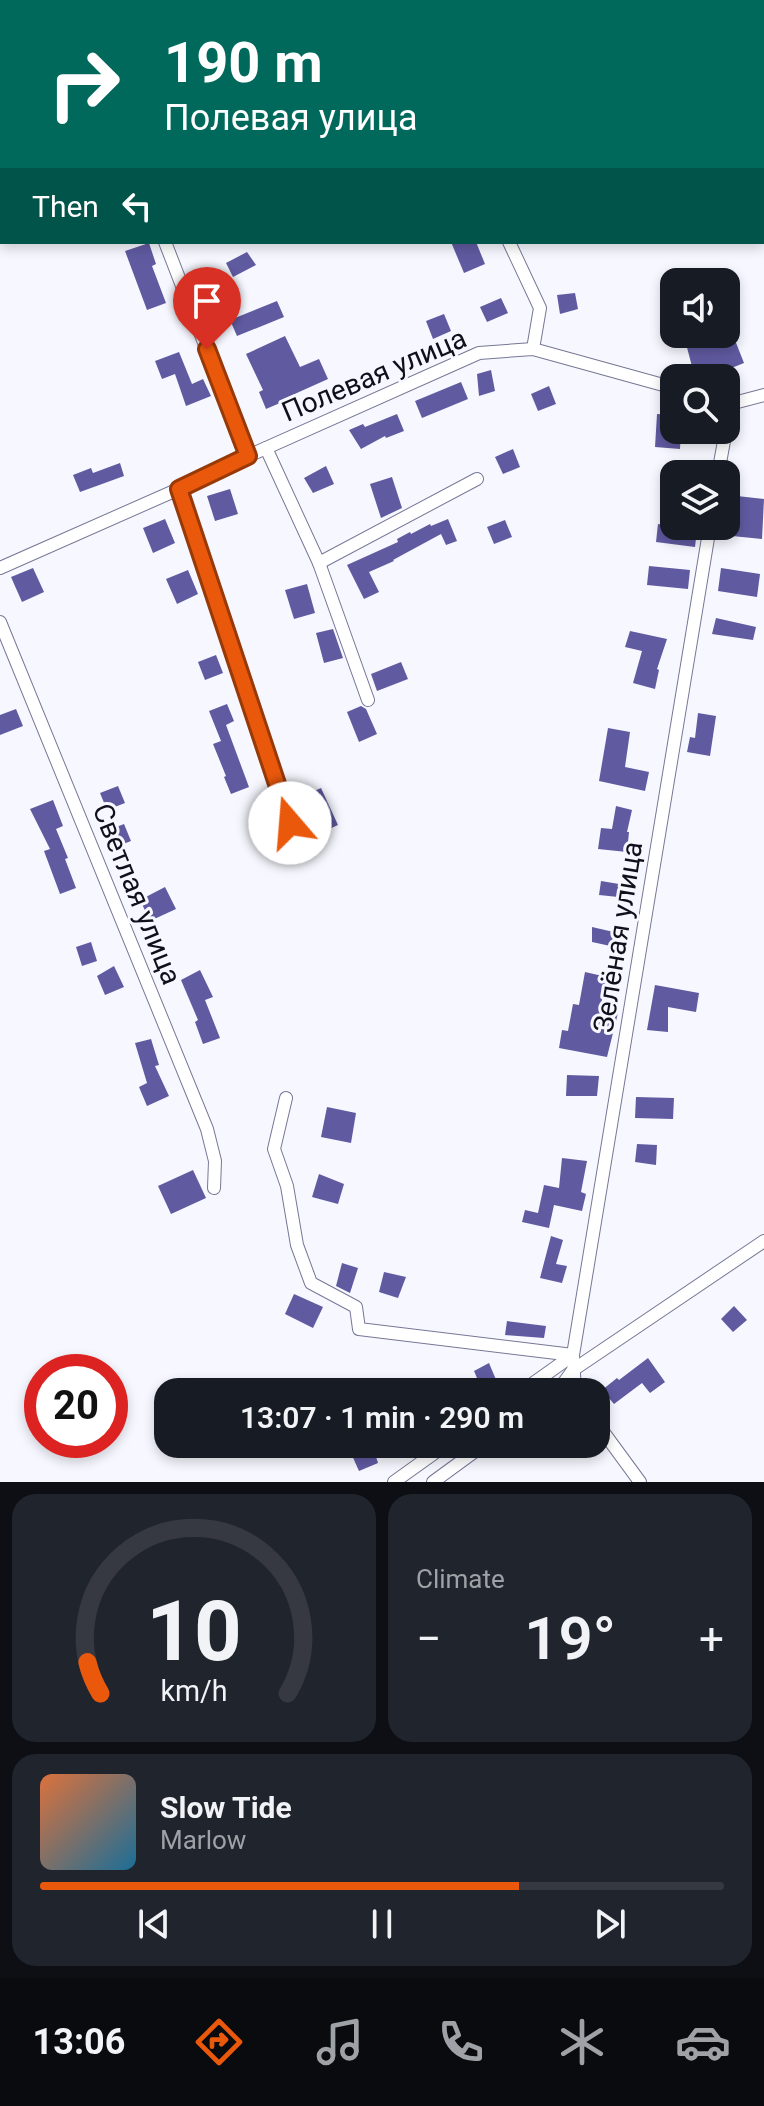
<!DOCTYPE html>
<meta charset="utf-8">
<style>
body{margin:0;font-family:Roboto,sans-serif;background:#20242c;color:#f1f3f6;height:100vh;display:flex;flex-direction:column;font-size:30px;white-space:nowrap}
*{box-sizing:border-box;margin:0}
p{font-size:26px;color:#9ea1a6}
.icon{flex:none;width:44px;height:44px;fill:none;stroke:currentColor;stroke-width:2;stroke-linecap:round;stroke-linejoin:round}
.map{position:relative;height:1482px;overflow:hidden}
.details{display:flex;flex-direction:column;gap:12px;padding:12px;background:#0d0f14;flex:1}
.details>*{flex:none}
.hud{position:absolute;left:0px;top:0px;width:764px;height:244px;box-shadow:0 4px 12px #0003;background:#00695c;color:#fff;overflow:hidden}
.controls{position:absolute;left:660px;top:268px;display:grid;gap:16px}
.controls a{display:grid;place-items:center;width:80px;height:80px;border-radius:16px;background:#171b24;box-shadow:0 4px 12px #0003;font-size:40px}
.speed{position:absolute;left:24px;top:1354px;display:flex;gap:16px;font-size:40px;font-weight:700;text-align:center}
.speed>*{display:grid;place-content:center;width:104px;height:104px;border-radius:50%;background:#171b24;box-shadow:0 4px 12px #0003;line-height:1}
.speed .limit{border:12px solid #d22;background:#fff;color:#111}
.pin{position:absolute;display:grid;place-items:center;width:68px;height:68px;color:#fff;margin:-82px -34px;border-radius:50% 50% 50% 0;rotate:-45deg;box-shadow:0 0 8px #0007}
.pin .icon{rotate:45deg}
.me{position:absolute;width:88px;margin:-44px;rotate:342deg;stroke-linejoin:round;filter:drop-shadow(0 0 6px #0008)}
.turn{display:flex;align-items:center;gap:28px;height:168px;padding:0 32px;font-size:36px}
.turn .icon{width:104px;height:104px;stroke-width:2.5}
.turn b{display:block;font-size:56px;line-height:68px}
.then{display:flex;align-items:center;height:76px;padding:0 32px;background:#0003;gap:16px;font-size:30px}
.big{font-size:60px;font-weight:600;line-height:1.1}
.details .card{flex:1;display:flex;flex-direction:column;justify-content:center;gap:12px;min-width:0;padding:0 28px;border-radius:24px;background:#20242c}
.details .dial{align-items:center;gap:0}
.dial svg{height:208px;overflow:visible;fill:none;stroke:#363941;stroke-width:7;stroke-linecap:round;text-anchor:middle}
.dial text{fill:#f1f3f6;stroke:none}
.song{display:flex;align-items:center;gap:24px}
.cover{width:96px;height:96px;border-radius:12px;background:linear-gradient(135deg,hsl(20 70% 55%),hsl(200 70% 35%))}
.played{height:8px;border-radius:4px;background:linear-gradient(90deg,#ea580c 70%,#363941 70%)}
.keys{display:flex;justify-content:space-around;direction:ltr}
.heat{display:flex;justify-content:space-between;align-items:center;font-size:44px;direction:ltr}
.details .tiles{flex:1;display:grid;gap:12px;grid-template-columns:1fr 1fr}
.card:last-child{grid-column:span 2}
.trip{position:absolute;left:154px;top:1378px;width:456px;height:80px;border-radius:24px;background:#171b24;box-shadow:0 4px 12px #0003;font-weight:600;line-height:80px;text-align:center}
.tab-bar{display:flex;height:128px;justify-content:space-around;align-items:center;background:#090b0e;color:#9ea1a6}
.tab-bar .icon{width:56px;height:56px}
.tab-bar .selected{color:#ea580c}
.tab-bar b{font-size:36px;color:#f1f3f6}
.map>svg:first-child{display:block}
.building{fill:#605aa1}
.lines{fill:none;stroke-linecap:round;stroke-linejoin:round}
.lane-casing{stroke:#777796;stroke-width:8}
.street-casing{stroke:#777796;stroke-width:14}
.lane{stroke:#fff;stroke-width:6}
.street{stroke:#fff;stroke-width:12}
.route-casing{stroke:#983908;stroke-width:20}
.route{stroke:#ea580c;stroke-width:14}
.labels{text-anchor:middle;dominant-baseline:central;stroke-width:6;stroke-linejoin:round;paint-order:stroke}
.street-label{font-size:28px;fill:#100f1b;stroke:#f7f8ff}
</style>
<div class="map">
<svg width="764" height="1482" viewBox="0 0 764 1482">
<rect width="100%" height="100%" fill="#f7f8ff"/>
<g class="building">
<path d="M451,242h25l9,22 -21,9z"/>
<path d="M149,243l7,21 -4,2 14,37 -19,7 -22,-59z"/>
<path d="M247,252l9,13 -23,12 -7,-14z"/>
<path d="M575,293l3,16 -18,5 -3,-19z"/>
<path d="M501,298l7,15 -21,9 -7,-15z"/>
<path d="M277,301l7,16 -47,19 -7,-16z"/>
<path d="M444,314l7,17 -18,8 -7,-18z"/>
<path d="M731,330l13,33 -15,6 -2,-4 -33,9 -9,-34 18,-5 2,5 16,-6h5v-2z"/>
<path d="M285,336l15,31 19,-8 9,20 -49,22 1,2 -14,6 -7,-17 4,-2 -17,-36z"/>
<path d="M179,352l13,32 11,-5 8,17 -25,10 -11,-32 -13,5 -7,-18z"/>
<path d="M491,370l4,21 -16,5 -2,-22z"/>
<path d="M461,382l7,17 -46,19 -7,-17z"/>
<path d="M549,386l7,18 -18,7 -7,-17z"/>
<path d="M397,414l7,17 -18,7 -1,-2 -24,13 -12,-19 14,-6 2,3z"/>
<path d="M657,414l17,1v15h7l-1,19 -25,-2z"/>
<path d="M513,449l7,18 -17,7 -8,-17z"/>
<path d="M120,463l4,13 -44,16 -7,-17 18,-7 2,5z"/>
<path d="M326,466l8,18 -21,9 -9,-15z"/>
<path d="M392,477l10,31 -21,10 -11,-34z"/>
<path d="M230,489l8,25 -23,7 -8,-25z"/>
<path d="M737,496l27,3 -2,40 -30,-3z"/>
<path d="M165,519l10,24 -22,10 -10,-25z"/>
<path d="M448,519l9,22 -11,4 -5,-11 -48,26 1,1 -25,11 10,20 -15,7 -17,-34 51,-23 -1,-3 13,-7 1,2 19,-10 1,2z"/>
<path d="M505,520l7,17 -18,7 -7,-17z"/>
<path d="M658,524l39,6 -2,17 -39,-5z"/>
<path d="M649,566l41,4 -2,19 -41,-4z"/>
<path d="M33,568l11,24 -22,10 -11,-25z"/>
<path d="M721,568l39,6 -3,23 -39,-6z"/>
<path d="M188,570l10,24 -21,10 -11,-25z"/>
<path d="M307,584l8,29 -21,6 -9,-29z"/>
<path d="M716,618l40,9 -3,13 -41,-6z"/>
<path d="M333,629l10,29 -19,5 -8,-30z"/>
<path d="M630,631l37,8 -10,30 2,1 -4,19 -22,-6 9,-32 -17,-4z"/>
<path d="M216,655l7,18 -18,7 -7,-18z"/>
<path d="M401,662l7,17 -31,12 -6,-17z"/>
<path d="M227,704l7,17 -8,4 23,62 -18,7 -7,-17 2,-1 -13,-32 8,-3 -12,-30z"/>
<path d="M361,706l5,3 11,25 -18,8 -12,-30z"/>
<path d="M16,709l7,17 -23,9v-20z"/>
<path d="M698,713l18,3 -6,40 -23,-4 3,-15 5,1z"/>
<path d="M608,728l22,4 -5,35 24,5 -4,19 -46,-10z"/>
<path d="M118,786l7,17 -18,7 -7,-17z"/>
<path d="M321,788l17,37 -22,10 -18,-37z"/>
<path d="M53,800l10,26 -7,3 12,29 -3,1 11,29 -16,6 -16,-43 6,-2 -20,-40z"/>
<path d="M616,806l16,4 -5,22h2l-2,20 -29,-3 3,-21 11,1z"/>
<path d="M124,824l7,17 -18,7 -7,-17z"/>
<path d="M601,881l30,5 -3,12 -29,-3z"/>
<path d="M165,887l11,22 -26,12 -10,-21z"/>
<path d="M592,927l26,6 -3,14 -23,-5z"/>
<path d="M91,942l6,19 -15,5 -6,-19z"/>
<path d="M114,966l10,21 -19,8 -8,-19z"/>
<path d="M200,970l13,27 -8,3 15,38 -17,6 -8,-22 3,-2 -17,-40z"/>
<path d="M585,972l22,5 -7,32 18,4 -11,44 -48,-9 3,-18 6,1 5,-27 6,1z"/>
<path d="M655,985l44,8 -3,19 -28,-5v25l-21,-2z"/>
<path d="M151,1039l8,26 -4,1 14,30 -22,10 -8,-19 8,-4 -12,-40z"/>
<path d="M567,1075l32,1 -2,20h-31z"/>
<path d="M636,1097l38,1 -1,21 -38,-1z"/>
<path d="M327,1107l29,6 -5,30 -30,-6z"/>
<path d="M637,1144l20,1 -1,20 -21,-3z"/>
<path d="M562,1158l25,3 -6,31 5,2 -4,17 -28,-6 -5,23 -27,-6 3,-12 13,3 6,-28 15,3z"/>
<path d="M193,1170l13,28 -35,16 -13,-28z"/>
<path d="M319,1174l25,10 -6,20 -26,-7z"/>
<path d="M551,1236l12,4 -7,24 11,2 -5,17 -22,-5z"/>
<path d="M342,1263l16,5 -8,25 -14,-7z"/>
<path d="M384,1272l22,5 -8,21 -19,-6z"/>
<path d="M294,1294l29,13 -10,21 -28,-14z"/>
<path d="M734,1306l13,14 -14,12 -12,-13z"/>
<path d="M507,1321l39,5 -2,12 -39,-3z"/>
<path d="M648,1358l17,24 -15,11 -8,-10 -28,21 -12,-14 15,-12 2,2z"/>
<path d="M489,1363l8,19 -14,10 -9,-21z"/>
<path d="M372,1444l6,19 -19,8 -9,-20z"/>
</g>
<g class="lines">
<g class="lane-casing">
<path id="lane" d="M179,489l111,334"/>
</g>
<g class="street-casing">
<g id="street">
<path d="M72,0l1,2"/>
<path d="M405,0l1,2"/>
<path d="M588,0l1,2"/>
<path d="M165,242l83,214"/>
<path d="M509,242l31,66 -7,41"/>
<path d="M726,403l4,1 34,-9"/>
<path d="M266,448l53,115 49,137"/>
<path d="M718,474l8,-44"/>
<path d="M319,563l158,-84"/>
<path d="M0,568l215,-95 33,-17 231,-103 54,-4 141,39"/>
<path d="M0,622l207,507 8,32 -1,27"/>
<path d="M286,1098l-12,51 13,37 10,59 14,38 45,24 3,22 214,26"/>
<path d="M521,1392l52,-37"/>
<path d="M557,1392l16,-22 191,-129"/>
<path d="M575,1392l-2,-37 137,-829"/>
<path d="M596,1422l44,60"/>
<path d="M394,1482l53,-38"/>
<path d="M433,1482l52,-38"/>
</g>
</g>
<use href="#lane" class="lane"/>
<use href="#street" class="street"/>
</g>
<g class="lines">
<g class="route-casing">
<path id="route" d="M207,349l41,107 -69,33 111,334"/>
</g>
<use href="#route" class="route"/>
</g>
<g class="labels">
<g class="street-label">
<text transform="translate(374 375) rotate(-23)">Полевая улица</text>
<text transform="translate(137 894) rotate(68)">Светлая улица</text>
<text transform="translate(618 937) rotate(-81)">Зелёная улица</text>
</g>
</g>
</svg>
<div class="controls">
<a><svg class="icon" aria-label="sound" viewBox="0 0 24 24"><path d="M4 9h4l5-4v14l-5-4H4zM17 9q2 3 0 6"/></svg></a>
<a><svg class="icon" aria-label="search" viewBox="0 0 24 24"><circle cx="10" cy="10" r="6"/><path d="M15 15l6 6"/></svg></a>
<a><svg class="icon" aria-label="layers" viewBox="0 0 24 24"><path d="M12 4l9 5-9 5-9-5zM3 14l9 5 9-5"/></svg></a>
</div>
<div class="speed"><div class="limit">20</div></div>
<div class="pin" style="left:207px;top:349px;background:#d93025"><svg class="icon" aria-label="arrive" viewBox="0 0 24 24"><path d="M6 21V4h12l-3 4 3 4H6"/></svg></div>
<svg class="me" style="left:290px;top:823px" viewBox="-20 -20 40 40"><circle r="19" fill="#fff"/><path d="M0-13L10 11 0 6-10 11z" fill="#ea580c"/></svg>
<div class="trip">13:07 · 1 min · 290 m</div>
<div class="hud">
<div class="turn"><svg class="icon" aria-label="right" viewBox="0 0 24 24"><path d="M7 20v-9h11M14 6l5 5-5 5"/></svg><div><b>190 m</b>Полевая улица</div></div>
<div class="then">Then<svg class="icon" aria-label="left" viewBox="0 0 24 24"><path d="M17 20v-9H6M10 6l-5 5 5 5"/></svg></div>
</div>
</div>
<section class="details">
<div class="tiles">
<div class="card dial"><svg viewBox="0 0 100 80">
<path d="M14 69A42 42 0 1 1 86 69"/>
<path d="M14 69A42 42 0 0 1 9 57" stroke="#ea580c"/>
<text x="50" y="56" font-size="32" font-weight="700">10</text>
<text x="50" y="72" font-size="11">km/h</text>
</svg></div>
<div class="card"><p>Climate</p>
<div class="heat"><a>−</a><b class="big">19°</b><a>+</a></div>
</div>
<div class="card">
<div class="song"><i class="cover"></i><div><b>Slow Tide</b><p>Marlow</p></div></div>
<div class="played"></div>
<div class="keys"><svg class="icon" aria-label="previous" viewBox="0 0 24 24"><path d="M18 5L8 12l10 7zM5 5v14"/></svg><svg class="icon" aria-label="pause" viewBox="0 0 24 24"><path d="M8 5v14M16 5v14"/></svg><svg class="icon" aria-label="next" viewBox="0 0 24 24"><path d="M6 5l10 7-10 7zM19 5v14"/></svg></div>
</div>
</div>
</section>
<nav class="tab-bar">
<b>13:06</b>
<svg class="icon selected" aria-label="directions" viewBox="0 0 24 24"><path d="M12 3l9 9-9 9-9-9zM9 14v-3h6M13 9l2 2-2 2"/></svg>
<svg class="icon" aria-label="music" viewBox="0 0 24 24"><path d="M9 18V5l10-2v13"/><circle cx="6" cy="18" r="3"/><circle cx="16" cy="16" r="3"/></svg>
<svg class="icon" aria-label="phone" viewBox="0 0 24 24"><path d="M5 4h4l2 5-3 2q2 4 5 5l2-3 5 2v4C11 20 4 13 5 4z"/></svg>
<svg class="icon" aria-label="climate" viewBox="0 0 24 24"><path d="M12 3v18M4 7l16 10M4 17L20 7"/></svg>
<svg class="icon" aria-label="car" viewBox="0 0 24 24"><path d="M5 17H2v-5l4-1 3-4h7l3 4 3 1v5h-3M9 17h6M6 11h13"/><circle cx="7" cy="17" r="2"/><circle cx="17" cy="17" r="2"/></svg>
</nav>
